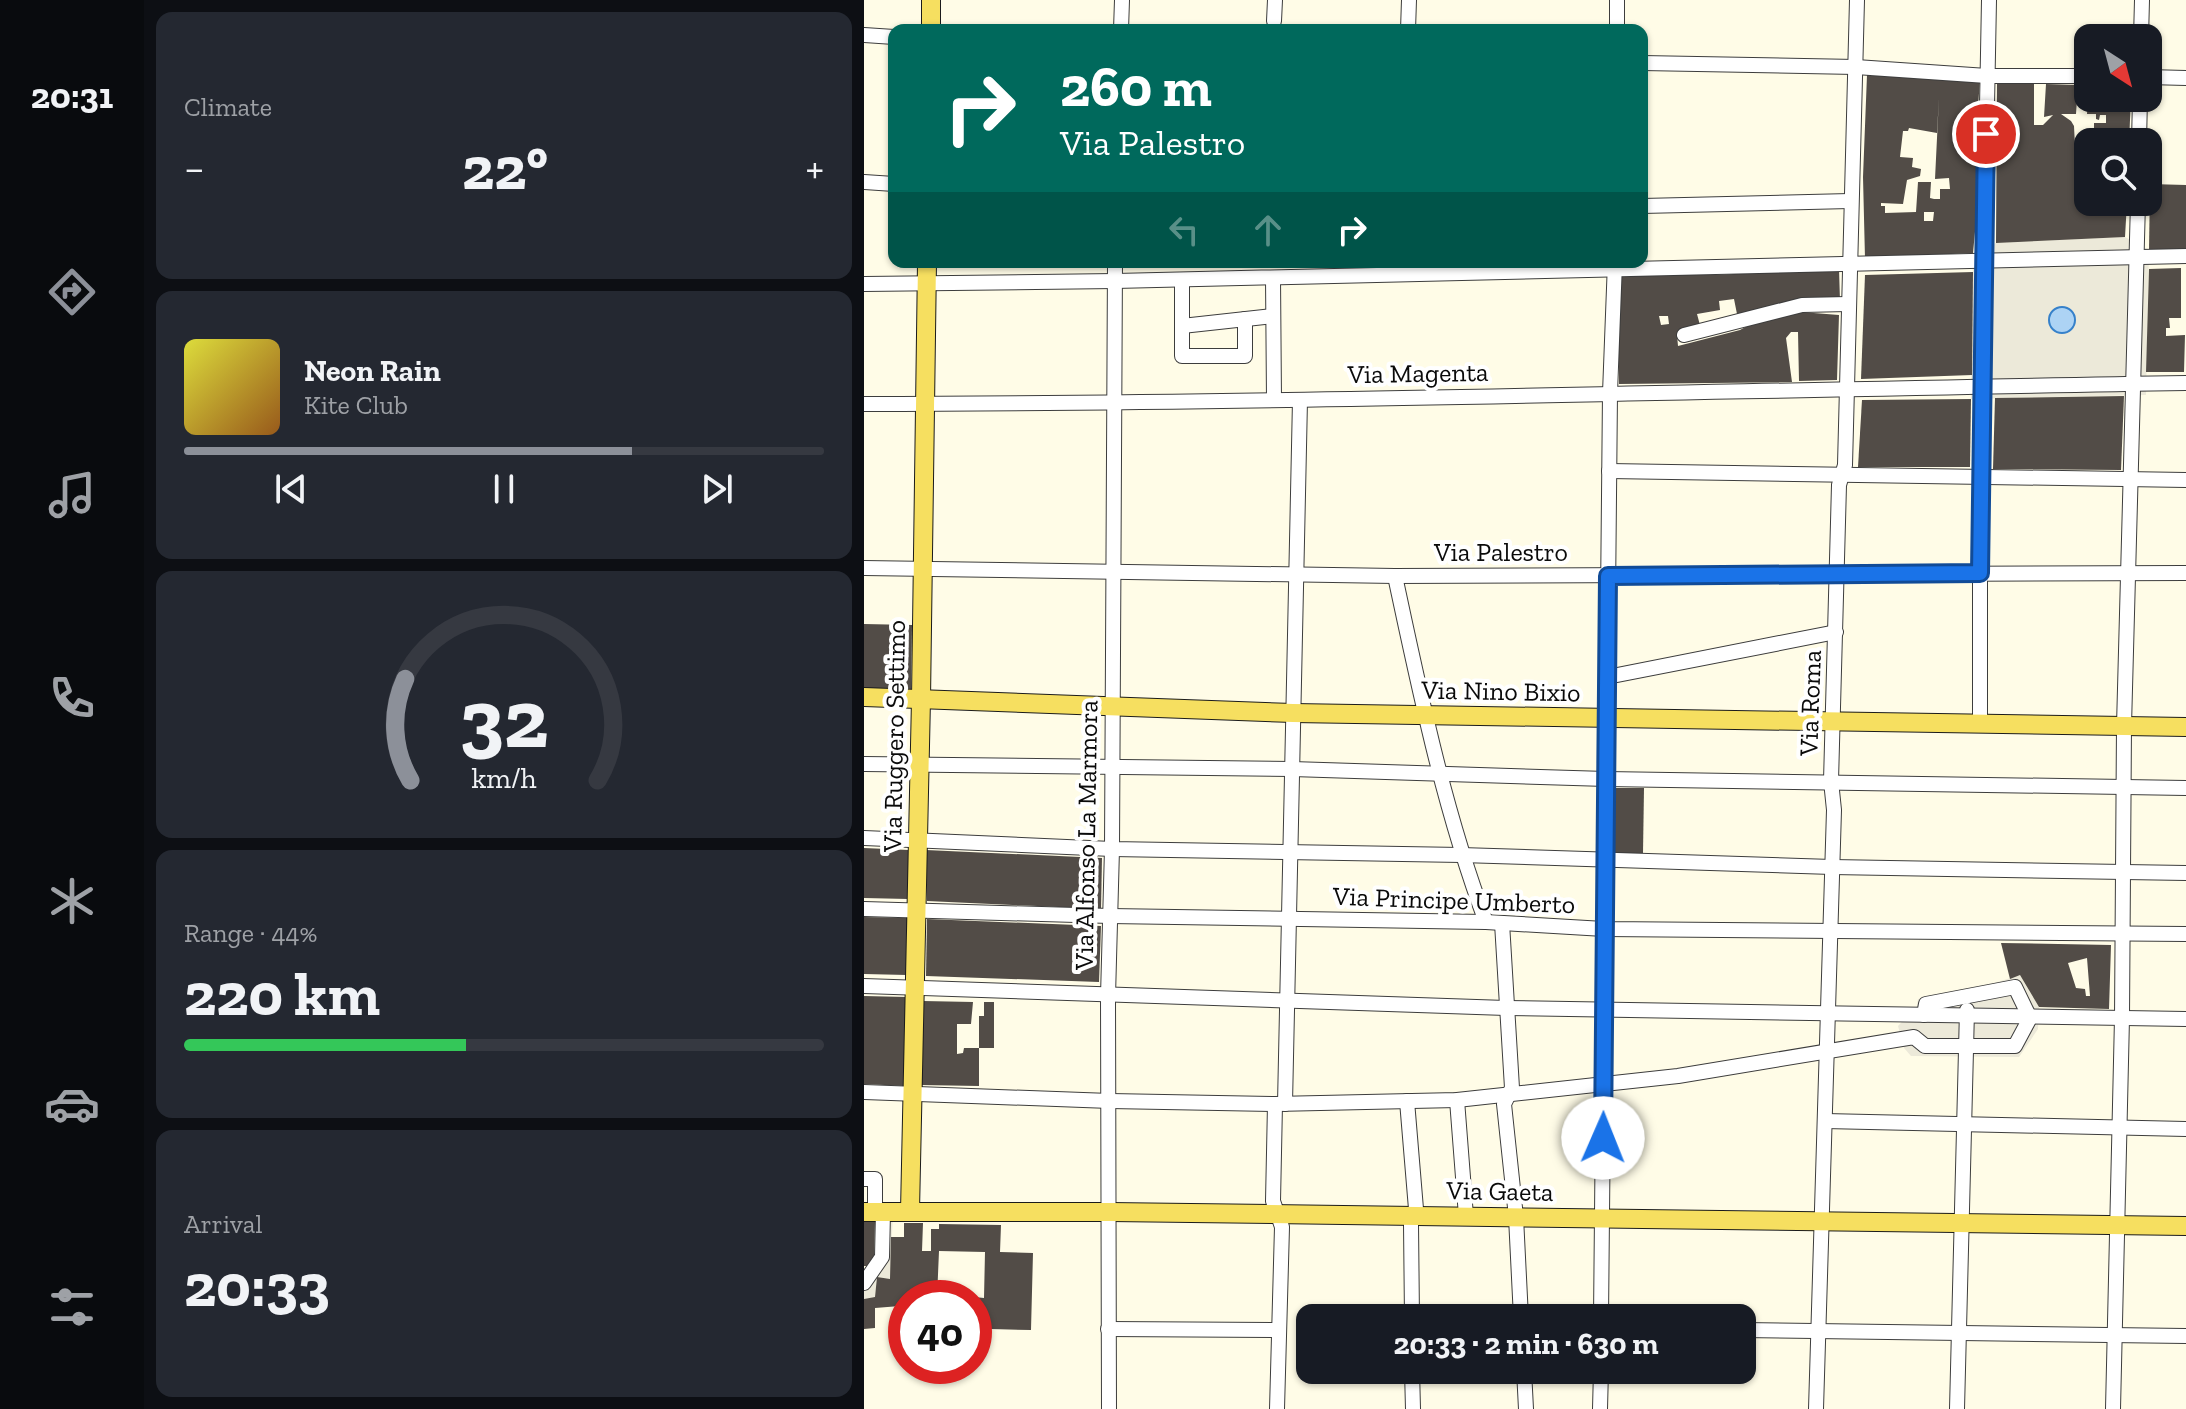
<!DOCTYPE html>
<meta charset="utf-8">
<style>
body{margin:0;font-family:"Zilla Slab",serif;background:#242831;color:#f1f3f6;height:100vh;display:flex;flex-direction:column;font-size:30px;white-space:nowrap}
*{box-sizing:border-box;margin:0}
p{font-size:26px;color:#9ea1a6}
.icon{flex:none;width:44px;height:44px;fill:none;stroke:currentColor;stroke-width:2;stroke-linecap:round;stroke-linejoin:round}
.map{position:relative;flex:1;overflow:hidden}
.sheet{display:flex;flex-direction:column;gap:12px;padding:12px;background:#0d0f14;width:720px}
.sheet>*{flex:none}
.top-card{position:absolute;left:24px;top:24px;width:760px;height:244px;border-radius:16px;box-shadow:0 2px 6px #0004;background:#00695c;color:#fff;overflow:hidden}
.needle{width:52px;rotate:144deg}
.controls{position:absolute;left:1210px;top:24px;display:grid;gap:16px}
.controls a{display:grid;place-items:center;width:88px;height:88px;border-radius:16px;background:#171b24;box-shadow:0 2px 6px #0004;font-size:40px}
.speed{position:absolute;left:24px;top:1280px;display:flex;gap:16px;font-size:40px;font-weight:700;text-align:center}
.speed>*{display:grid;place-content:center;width:104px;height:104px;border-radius:50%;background:#171b24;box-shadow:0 2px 6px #0004;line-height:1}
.speed .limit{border:12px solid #d22;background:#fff;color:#111}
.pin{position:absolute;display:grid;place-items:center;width:68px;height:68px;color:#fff;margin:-34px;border:4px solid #fff;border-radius:50%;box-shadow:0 2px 8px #0007}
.me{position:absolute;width:88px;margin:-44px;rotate:1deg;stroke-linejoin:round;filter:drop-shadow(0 0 6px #0008)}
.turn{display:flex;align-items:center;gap:28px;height:168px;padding:0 40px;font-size:36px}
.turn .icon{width:104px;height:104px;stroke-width:2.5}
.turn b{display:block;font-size:56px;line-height:68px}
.lanes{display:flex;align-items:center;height:76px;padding:0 40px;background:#0003;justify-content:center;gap:40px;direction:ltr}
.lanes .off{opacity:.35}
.big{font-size:60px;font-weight:800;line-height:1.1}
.sheet .widget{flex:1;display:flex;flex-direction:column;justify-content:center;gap:12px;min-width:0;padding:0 28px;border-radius:16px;background:#242831}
.sheet .dial{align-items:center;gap:0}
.dial svg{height:208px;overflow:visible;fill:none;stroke:#363941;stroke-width:7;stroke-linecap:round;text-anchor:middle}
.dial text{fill:#f1f3f6;stroke:none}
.song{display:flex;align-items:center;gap:24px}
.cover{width:96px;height:96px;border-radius:12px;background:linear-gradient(135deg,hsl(60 70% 55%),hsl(30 70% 35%))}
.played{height:8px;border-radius:4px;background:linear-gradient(90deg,#8c9099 70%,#363941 70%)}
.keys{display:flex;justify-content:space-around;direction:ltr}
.heat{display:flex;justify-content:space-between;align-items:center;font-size:44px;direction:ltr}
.charge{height:12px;border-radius:6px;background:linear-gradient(90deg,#34c759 44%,#363941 0)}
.trip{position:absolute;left:432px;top:1304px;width:460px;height:80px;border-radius:16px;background:#171b24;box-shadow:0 2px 6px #0004;font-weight:800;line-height:80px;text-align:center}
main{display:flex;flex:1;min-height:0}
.tabs{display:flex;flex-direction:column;width:144px;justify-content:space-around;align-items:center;background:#090b0e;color:#9ea1a6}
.tabs .icon{width:56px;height:56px}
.tabs .on{color:#8c9099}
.tabs b{font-size:36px;color:#f1f3f6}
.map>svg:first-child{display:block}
.plaza{fill:#ece9d9}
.water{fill:#add3f4;stroke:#3681ca;stroke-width:2}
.building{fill:#524c47;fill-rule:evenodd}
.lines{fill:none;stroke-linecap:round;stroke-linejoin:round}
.minor-casing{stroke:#3d3d3d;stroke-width:16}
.major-casing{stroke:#1b1b1b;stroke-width:20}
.minor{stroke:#fff;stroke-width:14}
.major{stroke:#f6df60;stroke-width:18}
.route-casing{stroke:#114b97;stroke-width:20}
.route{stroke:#1a73e8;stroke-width:14}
.labels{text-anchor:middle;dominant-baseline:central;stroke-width:8;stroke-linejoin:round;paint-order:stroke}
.street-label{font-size:26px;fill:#0a0a0a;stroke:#fff}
</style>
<main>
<nav class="tabs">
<b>20:31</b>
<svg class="icon on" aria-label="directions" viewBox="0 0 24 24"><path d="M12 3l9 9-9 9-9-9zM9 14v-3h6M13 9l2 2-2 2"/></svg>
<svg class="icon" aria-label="music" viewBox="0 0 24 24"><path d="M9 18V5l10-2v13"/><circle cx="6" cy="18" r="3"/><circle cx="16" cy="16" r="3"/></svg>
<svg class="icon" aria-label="phone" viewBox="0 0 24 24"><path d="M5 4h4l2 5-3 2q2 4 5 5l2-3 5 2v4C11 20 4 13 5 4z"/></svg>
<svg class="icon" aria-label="climate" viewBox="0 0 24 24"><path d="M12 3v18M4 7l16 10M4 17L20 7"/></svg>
<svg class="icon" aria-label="car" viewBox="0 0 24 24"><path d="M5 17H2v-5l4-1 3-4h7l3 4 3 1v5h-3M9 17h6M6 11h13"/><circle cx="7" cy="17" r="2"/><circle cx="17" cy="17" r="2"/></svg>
<svg class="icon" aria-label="filters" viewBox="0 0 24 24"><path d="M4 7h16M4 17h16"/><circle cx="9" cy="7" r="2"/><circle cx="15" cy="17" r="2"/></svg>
</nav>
<section class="sheet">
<div class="widget"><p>Climate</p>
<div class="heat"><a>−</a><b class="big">22°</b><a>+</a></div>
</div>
<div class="widget">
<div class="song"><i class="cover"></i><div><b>Neon Rain</b><p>Kite Club</p></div></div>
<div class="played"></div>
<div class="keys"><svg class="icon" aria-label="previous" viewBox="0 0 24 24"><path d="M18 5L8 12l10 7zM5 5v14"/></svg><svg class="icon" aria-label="pause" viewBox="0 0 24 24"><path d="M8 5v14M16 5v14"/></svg><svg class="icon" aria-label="next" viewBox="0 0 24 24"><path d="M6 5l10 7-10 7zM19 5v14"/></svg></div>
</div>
<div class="widget dial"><svg viewBox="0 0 100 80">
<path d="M14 69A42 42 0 1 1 86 69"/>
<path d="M14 69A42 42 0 0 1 12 30" stroke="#8c9099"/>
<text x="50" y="56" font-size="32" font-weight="700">32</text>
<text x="50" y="72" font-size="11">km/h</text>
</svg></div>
<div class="widget"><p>Range · 44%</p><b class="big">220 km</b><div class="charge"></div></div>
<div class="widget"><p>Arrival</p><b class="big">20:33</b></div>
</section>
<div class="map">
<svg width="1322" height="1409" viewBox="0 0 1322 1409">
<rect width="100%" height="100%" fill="#fffce7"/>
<g class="plaza">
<path d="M1261,237l24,13 -3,145 -175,4 2,-146 23,-10z"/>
<path d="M1156,975l19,32 -1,22 -19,28 -108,-1 -7,-8 -6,-22 19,-20 1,-7 67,-13z"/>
<path d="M11,1212h18l-3,67 -13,-2 -2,20 -11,2v-26l5,-7z"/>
</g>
<circle class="water" cx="1198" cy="320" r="13"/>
<g class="building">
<path d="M1003,75h39l74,5 -4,53 2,67 -5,53 -108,5 -2,-81zM1075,97l-4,82 14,-1 1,11h-10v10h-6l-4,-1 1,-16h-13l-2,30 -31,1v-7h-4v-3l22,1 4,-24 13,-4 1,-7 -9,-2 1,-9 -13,-1 3,-26h5l1,-3 28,5zM1060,212h10l-1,9h-9z"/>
<path d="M1133,79l37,2v44h9l10,-10 -9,2 2,-33 32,1 -2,29h-15l10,7 3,5 1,20 12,1 1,55h39l-2,35 -129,6z"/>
<path d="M1224,98h43l-2,44h-40v-9h5v-10h12v-8h-6l-1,5 -3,-1v-5h-9z"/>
<path d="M1286,184l36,1v64l-37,1z"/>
<path d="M658,262h34v3l-34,1z"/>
<path d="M1317,268v50h-12l1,10h-4v8l19,-1 -1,37h-38l3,-103z"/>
<path d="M975,269l1,32 -102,18 -4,-20 -15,2 1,9 -23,4 4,15 -24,6 1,11 62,-16 11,-6 50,-12 38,3 -2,65 -38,1 -1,-49h-7l-5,6 6,44 -173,2v-112l94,3zM795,316h9l1,8 -8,1z"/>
<path d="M1109,272l-1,103 -111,4 4,-104z"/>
<path d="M1260,396l-3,74 -128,-1 2,-71z"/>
<path d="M1107,399l-1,68h-112l4,-67z"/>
<path d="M0,624l48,1 -1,64 -47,-1z"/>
<path d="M751,788h29l-1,65h-29z"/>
<path d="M0,848l45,2 -1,49 -44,-1z"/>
<path d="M62,850l176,8 -1,51 -174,-8z"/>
<path d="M0,917l45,1 -2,57 -43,-1z"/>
<path d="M63,919l174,7 -2,56 -173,-6z"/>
<path d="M1137,943l110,2 -2,64 -70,-2 -19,-32 -10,4zM1223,958l3,38h-4l-1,-7 -9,-1 -8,-25z"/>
<path d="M0,996l43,1 -2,89 -41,-2z"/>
<path d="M59,1001l50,1 -2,22h-14v30l6,-1 1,-5h15v38l-59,-1z"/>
<path d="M120,1002h10v46h-15v-32h5z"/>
<path d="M0,1221h11l-1,36 -5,9h-5z"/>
<path d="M40,1223h19l-1,28h9v-22h8v-5l62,1 -1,27 33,1 -2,77 -40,-1v-7h-7l-1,8h-9v-33l10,1 1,-46 -46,-1 -2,47h-35l-2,8 -25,2v20l-11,1v-30l11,-2 2,-20 13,2 1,-42h13z"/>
</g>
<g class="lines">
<g class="minor-casing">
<g id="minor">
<path d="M753,0v30"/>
<path d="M410,21l1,-21"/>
<path d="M257,30l1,-30"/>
<path d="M544,30l1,-30"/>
<path d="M0,35l30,2"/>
<path d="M1277,38l1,-38"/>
<path d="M778,63l214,4 131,9h101"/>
<path d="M1284,77l38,1"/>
<path d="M1275,142l1,-44"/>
<path d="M0,182l30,2"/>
<path d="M778,206l208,-5"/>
<path d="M409,278l1,122"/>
<path d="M318,280v76h63v-37"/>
<path d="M0,284l251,-3 1071,-25"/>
<path d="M318,326l91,-10"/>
<path d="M820,335l118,-30 46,-1"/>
<path d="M0,404c441,-1 881,-14 1322,-21"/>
<path d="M745,471l577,9"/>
<path d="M0,568l531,8 791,-3"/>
<path d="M531,576c25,117 49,234 91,346"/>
<path d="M743,677l229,-45"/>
<path d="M1116,723v-246l9,-477"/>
<path d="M0,764l428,5 314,10 580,9"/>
<path d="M0,838l248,11 349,6 371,12 354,6"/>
<path d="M0,909l246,7 376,6 118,7 582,5"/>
<path d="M638,923l10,165 -8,16 12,113 5,101"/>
<path d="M0,986l642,22 680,11"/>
<path d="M0,1092l246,9 165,3 182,-4 221,-24 236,-39 11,9h90l15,-28 -15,-31 -89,17 -2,11"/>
<path d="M593,1100l9,116"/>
<path d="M543,1101l9,108 -5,15 1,94"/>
<path d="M411,1104l-2,97 9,26 -5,182"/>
<path d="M421,1104l15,-704"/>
<path d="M961,1121l361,8"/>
<path d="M0,1179h11v33"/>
<path d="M0,1283l18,-26 1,-45"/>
<path d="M737,1318l9,-925 5,-131"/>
<path d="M244,1329l171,1"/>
<path d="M878,1330l444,6"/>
<path d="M548,1370l1,39"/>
<path d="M660,1370l2,39"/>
<path d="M245,1409l-1,-413 4,-147 3,-587"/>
<path d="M736,1409l1,-39"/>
<path d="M952,1409l18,-599 -3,-29 8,-296 6,-20 12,-465"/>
<path d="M1093,1409l10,-399"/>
<path d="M1249,1409l9,-391 2,-292 14,-524"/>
</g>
</g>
<g class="major-casing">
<g id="major">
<path d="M67,30v-30"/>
<path d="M0,697l429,16 893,14"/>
<path d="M46,1211l11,-512 6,-437"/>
<path d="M0,1212h246l1076,14"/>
</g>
</g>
<use href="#minor" class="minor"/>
<use href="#major" class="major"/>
</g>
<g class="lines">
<g class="route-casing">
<path id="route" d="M739,1138l5,-562 372,-3 6,-439"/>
</g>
<use href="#route" class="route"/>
</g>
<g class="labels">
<g class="street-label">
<text transform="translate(554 373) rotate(-1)">Via Magenta</text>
<text x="637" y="552">Via Palestro</text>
<text transform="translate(637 691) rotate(1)">Via Nino Bixio</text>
<text transform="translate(946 703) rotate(-88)">Via Roma</text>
<text transform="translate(30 736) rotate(-89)">Via Ruggero Settimo</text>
<text transform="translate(222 835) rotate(-89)">Via Alfonso La Marmora</text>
<text transform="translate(590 900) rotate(2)">Via Principe Umberto</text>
<text transform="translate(636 1191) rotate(1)">Via Gaeta</text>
</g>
</g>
</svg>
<div class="controls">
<a><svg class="needle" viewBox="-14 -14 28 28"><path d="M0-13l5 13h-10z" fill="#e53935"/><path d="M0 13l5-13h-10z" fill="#9ea1a6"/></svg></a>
<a><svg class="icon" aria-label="search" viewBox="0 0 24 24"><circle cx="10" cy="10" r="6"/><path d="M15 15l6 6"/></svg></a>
</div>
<div class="speed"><div class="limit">40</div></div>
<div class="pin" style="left:1122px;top:134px;background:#d93025"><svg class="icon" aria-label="arrive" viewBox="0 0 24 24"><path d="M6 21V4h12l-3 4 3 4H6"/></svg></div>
<svg class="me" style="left:739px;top:1138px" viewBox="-20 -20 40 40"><circle r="19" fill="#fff"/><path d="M0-13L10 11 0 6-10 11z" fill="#1a73e8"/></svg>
<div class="trip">20:33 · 2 min · 630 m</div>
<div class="top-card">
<div class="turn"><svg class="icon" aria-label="right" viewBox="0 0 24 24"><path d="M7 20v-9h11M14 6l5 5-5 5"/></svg><div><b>260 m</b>Via Palestro</div></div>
<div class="lanes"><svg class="icon off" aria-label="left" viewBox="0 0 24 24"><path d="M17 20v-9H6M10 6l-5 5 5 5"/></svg><svg class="icon off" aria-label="ahead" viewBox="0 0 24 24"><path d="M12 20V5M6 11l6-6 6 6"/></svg><svg class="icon" aria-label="right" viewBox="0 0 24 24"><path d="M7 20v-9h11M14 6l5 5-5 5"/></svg></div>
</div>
</div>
</main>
